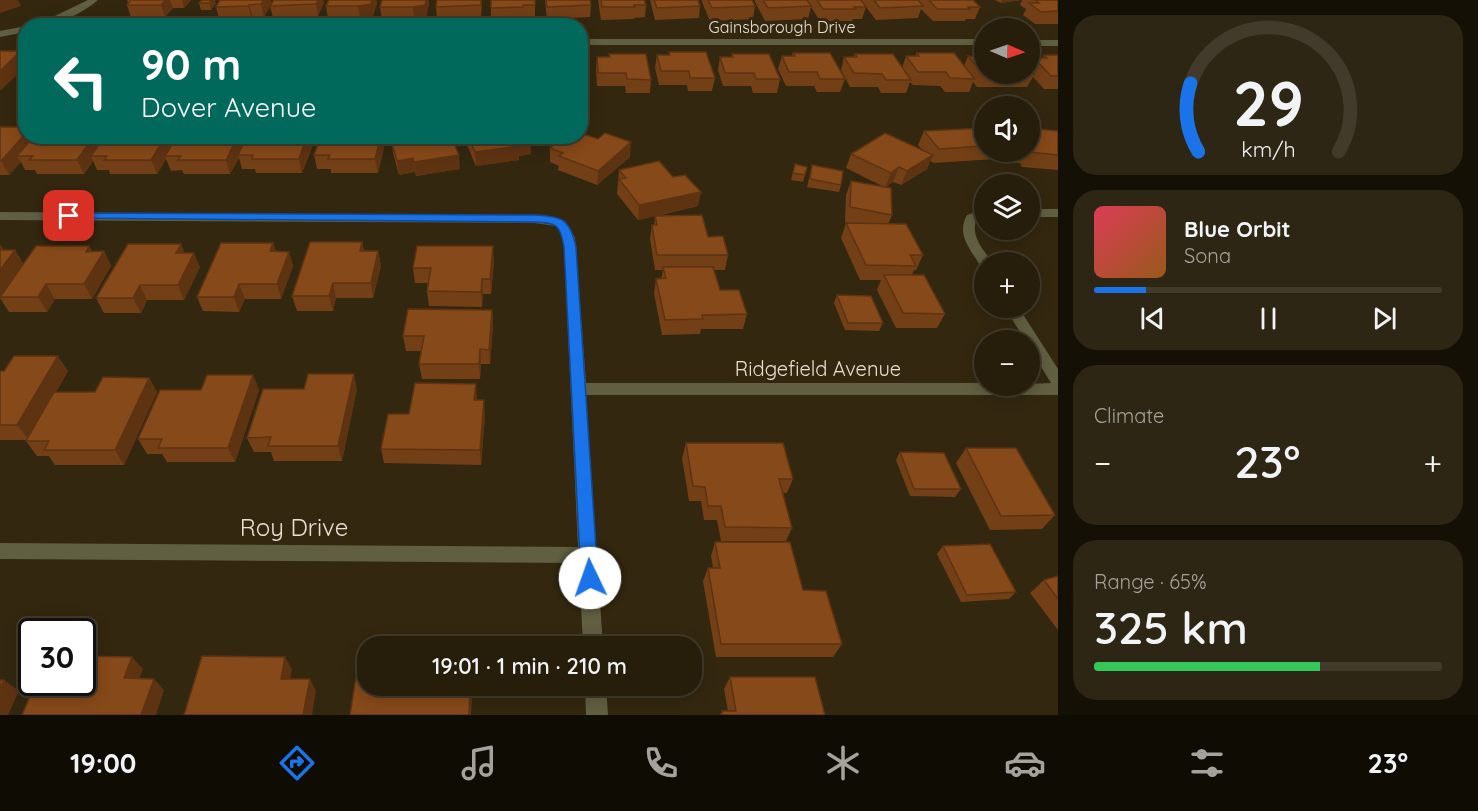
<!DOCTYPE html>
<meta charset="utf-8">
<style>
body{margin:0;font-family:Quicksand,sans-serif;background:#2e2614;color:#f1f3f6;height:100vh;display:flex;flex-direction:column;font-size:22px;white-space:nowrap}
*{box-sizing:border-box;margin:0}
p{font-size:20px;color:#a4a29d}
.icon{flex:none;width:33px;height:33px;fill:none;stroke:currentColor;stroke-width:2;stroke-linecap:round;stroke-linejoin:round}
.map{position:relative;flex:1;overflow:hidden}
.drawer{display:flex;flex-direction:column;gap:15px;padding:15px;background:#151006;width:420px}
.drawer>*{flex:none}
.top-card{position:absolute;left:18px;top:18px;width:570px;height:126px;border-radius:24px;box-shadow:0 3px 15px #0003,0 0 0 2px #423b2c;background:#00695c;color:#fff;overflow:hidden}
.needle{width:39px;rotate:92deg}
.tools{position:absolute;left:974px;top:18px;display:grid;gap:12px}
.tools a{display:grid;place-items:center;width:66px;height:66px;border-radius:50%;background:#261d0b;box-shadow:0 3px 15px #0003,0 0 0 2px #423b2c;font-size:30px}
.speed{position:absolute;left:18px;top:618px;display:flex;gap:12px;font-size:30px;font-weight:700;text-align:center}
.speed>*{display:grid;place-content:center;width:78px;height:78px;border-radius:50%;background:#261d0b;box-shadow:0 3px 15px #0003,0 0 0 2px #423b2c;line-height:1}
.speed .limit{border:3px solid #111;border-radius:9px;background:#fff;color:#111}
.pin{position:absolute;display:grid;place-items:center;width:51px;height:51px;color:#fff;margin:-26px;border-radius:12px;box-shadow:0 3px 9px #0006}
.me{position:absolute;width:66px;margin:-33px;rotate:357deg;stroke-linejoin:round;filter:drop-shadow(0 0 4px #0008)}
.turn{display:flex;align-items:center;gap:21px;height:126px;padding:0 24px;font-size:27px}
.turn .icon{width:78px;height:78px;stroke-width:2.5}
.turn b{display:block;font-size:42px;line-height:51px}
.big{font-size:45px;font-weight:600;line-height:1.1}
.drawer .widget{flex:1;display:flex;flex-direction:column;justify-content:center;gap:9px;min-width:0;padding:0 21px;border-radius:24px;background:#2e2614}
.drawer .dial{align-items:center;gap:0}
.dial svg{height:156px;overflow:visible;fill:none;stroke:#423b2c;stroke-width:7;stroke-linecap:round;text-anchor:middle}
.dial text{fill:#f1f3f6;stroke:none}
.song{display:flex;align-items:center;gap:18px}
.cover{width:72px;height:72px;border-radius:9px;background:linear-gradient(135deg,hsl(350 70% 55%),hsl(30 70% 35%))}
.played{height:6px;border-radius:3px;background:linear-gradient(90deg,#1a73e8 15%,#423b2c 15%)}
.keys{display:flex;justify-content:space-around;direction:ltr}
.heat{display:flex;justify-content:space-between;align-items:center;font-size:33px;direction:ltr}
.charge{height:9px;border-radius:4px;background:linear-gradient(90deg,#34c759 65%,#423b2c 0)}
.trip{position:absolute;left:357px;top:636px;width:345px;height:60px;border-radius:24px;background:#261d0b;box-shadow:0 3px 15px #0003,0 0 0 2px #423b2c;font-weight:600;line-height:60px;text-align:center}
.tab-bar{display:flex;height:96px;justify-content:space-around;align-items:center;background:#0f0c04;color:#a4a29d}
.tab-bar .icon{width:42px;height:42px}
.tab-bar .selected{color:#1a73e8}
.tab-bar b{font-size:27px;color:#f1f3f6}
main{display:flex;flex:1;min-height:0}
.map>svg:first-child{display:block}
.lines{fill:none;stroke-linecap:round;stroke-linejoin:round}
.minor{fill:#605f41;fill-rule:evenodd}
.wall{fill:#733f16}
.shaded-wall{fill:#5e3312}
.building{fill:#864919;stroke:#5e3312;stroke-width:1.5}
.route{fill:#1a73e8;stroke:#114b97;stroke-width:1.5}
.labels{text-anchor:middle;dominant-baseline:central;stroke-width:6;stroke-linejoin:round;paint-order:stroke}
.far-street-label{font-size:16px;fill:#e7dfd1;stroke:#33270f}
.street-label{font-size:20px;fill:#e7dfd1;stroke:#33270f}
.near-street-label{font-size:24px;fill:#e7dfd1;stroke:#33270f}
</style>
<main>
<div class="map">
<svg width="1058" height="715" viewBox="0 0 1058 715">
<rect width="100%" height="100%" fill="#33270f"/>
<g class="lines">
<g class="minor">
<path d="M88,0h10c-16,14 -43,26 -64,26z"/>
<path d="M26,26v6l-26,5v-6z"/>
<rect x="580" y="39" width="404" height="6"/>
<rect x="1029" y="40" width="29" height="6"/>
<path d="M984,209v8l-8,3c-5,17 7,29 16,42h-8v4l-4,-1c-10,-16 -24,-31 -13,-50z"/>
<rect x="1029" y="209" width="29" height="8"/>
<path d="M0,212l549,4 16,5 10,17 11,145h398v3l67,-3 -22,-36v-7h-4l-20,-32h14l39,61v26h-472l17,251h-20l-4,-83 -579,-4v-16l578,4 -14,-300 -3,-15 -5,-6 -22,-3 -534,-3z"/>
<path d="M585,686h21l2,29h-22z"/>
</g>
</g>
<g class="wall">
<path d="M127,0h64l-7,8h-11l-8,9h-34l-4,-12 1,-2z"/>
<path d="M271,0l-7,17h-11l-1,2h-33l-3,-12z"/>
<path d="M274,0h49l1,3 -6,13 -45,2 -3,-12z"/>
<path d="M329,0h47l1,3 -4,13 -13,2h-32l-2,-12z"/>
<path d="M382,0h46l1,4 -3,13 -12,2h-32l-2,-12z"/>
<path d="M535,0v18h-11v2h-33v-12z"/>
<path d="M545,0h45l1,5 -1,12 -43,2z"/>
<path d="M598,0h46l2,5 -1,12 -11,1v1l-33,1z"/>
<path d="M650,0h48l2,6 -1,12 -44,2z"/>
<path d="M702,0h50l3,6 -2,13 -43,2 -8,-19z"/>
<path d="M755,0h52l1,1v-1h165l7,7 -5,12h-9l-1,2h-32l-12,-12 -3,9 -42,2 -10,-13 -4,12h-9l-1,2h-32l-9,-14 -3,12 -43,2 -10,-19z"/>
<path d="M995,0h26l-20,3z"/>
<path d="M1022,0h36v24h-23l-12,-9 3,-6 -6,-4z"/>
<path d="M199,3h17l-5,7h-10z"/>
<path d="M482,4l-1,13 -44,2 -1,-12z"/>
<path d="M0,51l26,9v23h-3l-5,-9 -18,16z"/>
<path d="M580,52l5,26v13h-5z"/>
<path d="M669,52l46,26 -3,13h-24l-1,-6h-28l-4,-17 2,-13h12z"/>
<path d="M793,53l52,26 -5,13h-23l-3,-6h-28l-8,-17 4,-13h10z"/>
<path d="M917,53l47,13 4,-10 61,13 5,-11h8l2,-3h14v34h-14l-11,-12 -6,10h-50l-4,-5 -4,10h-24l-5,-6 -27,-1 -3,-3 -4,11h-25l-3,-6h-28l-9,-17 3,-13h10l1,-3 47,14 4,-12h9z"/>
<path d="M732,54l48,25 -3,14h-24l-2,-7h-28l-5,-16 2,-13h11z"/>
<path d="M597,57l54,23 -1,13h-24l-1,-7h-28l-1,-16z"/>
<path d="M0,127l26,9h150l1,2v-2h69v1l69,3 -13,33h-46l-1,-4h-13l-3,-11 -9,16h-46l-2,-4 -11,1 -5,-12 -9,15h-47l-1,-4h-12l-4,-9 -9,13h-47l-2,-4h-10l-4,-8 -12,13h-9z"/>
<path d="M984,128v24h45l29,-21v39l-36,-3 -2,-4 -17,-1 -4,-10 -3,7 -63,4 -3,-3 -3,9 -26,16 -8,-3 -7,5 6,28 -4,9 35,31 -7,15h-2l-2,5 33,39 -8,14h-41l-19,-38 4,-10h-21l-19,-42 5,-15h5l-6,-1 1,-27 5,-14 33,6 -38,-19 5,-14 71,-4 -4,-5 6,-14z"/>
<path d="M463,136h67l1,18 -12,2v4l-43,6z"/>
<path d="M386,139l-8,34h-47v-4h-14l-3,-14z"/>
<path d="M391,139l69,30 -44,7 -1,-4 -16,3 -6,-22z"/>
<path d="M550,148l80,9 -33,28 -39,-15 1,-4 -9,-4z"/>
<path d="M795,164l10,11 -2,7 -12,-2z"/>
<path d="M812,165l29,20 -2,7 -32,-5z"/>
<path d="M619,170l79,36 -41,10 51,21 20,18 -3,15h-11l6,20 27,24 -4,15h-42l-1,5 -38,1 -8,-42 2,-14h5l2,-9h-8l-5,-31 2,-14h2l1,-9 -17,4 -21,-26z"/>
<path d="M362,242l2,9h14l3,15 -8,32h-37l-3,13h-36l-5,-15z"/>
<path d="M273,243l3,8 13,1 4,14 -12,33h-36l-6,13 -36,-1 -6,-14z"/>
<path d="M0,245l4,5h11l8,14 66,-18 3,5h12l7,15 -19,33h-37l-8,13h-38l-9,-14z"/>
<path d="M184,253l16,14 -16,33h-37l-6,13h-37l-8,-15z"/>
<path d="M494,261l-3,33h-8l-1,13 -53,-1 -2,-15 2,-8h-14l-2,-15z"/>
<path d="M837,295l46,28 -4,8 -34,-1 -11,-27z"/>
<path d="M492,310l1,15 -3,39h-9l-1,15h-58l-3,-15 2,-13h-15l-3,-15z"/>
<path d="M0,371h68l-12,21h39l54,-14 8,14 -33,73h-69l-6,-9h-12l-11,-15 1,-1h-27z"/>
<path d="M253,375l6,15 -24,72h-68l-5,-8h-15l-9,-15 63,-49z"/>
<path d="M357,389l-15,72h-68l-3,-9h-17l-7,-14z"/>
<path d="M477,400l8,15 -4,50 -97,-2 -3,-14 28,-35z"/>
<path d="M686,443l107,36 -6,14h-4l9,35 -6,13h-65l-4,-21h-13l-3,-19h-12l-7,-43z"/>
<path d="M966,448l89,67 -13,14 -52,1 -34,-67z"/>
<path d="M900,452l61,37 -6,8 -45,-1 -14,-36z"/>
<path d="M715,542l88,48 39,54 -9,13h-117l-13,-76 5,-13h5l-2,-12z"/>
<path d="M943,546l73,46 -7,7 -48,3 -24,-48z"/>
<path d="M1058,576v54l-28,-37 14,-13z"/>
<path d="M730,677l95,38h-105l2,-4h6l-4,-22z"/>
</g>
<g class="shaded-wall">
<path d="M0,0h18l3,6 -21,7z"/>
<path d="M165,0h5l3,8 -8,9 -4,-12z"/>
<path d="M182,0h9l-7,8z"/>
<path d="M212,0h3l1,3 -5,7 -2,-7z"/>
<path d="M264,0h7l1,4 -8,13 -3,-13z"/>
<path d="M318,0h5l1,3 -6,13 -2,-12z"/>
<path d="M372,0h4l1,3 -4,13 -13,2 -2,-12z"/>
<path d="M426,0h2l1,4 -3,13 -12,2 -1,-12z"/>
<path d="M481,0h1v4l-1,13z"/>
<path d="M1002,0h19l-20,3z"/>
<path d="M249,5l4,12 -1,2 -4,-13z"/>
<path d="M21,51l5,9 -10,10 2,4 -17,16 -1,-2v-17z"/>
<path d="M26,133v3h10l-19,20 4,6 -12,13 -8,-14z"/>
<path d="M94,136h13l-16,20 2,5 -9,13 -7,-14z"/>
<path d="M166,136h10l1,4 -12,16 1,3 -9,15 -6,-14z"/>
<path d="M238,136h8l1,4 -9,15 1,3 -9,16 -4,-14z"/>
<path d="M307,136h7l1,4 -13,33 -3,-14z"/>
<path d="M381,136h5v3l-8,34 -3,-14z"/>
<path d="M531,140v14l-12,2v4l-43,6 -1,-14 42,-10z"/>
<path d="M631,142l-1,15 -33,28 1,-14z"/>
<path d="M459,155l1,14 -44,7 -2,-14z"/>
<path d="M933,155l-6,14 -26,16 6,-14z"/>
<path d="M413,158l2,14 -16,3 -2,-14z"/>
<path d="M899,167l-6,15 -8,5 6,-14z"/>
<path d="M701,192l-3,14 -60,14 1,-15z"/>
<path d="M362,242l3,15 -5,-6z"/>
<path d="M273,243l5,15 -8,-7z"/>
<path d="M181,244l6,15 -11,-6z"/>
<path d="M1,245l8,13 6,-8 9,15 -24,32v-51z"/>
<path d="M89,246l8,15 -11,-9z"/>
<path d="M493,246l1,15 -3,33 -1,-15z"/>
<path d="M104,251l7,15 -19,33 -8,-15z"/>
<path d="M378,251l3,15 -8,32 -2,-15z"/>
<path d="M289,252l4,14 -12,33 -4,-15z"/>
<path d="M194,253l6,14 -16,33 -6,-15z"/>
<path d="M482,279l1,15 -1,13 -1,-15z"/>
<path d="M333,283l3,15 -3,13 -4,-15z"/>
<path d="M46,284l9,15 -8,13 -9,-15z"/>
<path d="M239,284l6,15 -6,13 -5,-15z"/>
<path d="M140,285l7,15 -6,13 -8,-15z"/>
<path d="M492,310l1,15 -3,39 -1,-14z"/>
<path d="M480,349l1,15 -1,15 -1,-15z"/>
<path d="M58,356l10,15 -39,69 -12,-15z"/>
<path d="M354,374l3,15 -15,72 -4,-15z"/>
<path d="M253,375l6,15 -24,72 -7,-14z"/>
<path d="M149,378l8,14 -33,73 -9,-15z"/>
<path d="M476,384l1,14 -2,17 -1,-15z"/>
<path d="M484,400l1,15 -4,50 -1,-15z"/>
<path d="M132,657l11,12 -8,21 -11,-12z"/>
<path d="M285,657l7,12 -4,21 -7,-11z"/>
<path d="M154,679l10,11 -8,25h-15z"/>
<path d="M310,679l6,12 -4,24h-9z"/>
<path d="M4,680l15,11 -11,24h-8v-27z"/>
<path d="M470,686h3l-2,29h-2z"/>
</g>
<g class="building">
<path d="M131,0h34l-4,5h-34z"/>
<path d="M202,0h10l-3,3h-10z"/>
<path d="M220,0h44l-3,4 -12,1 -1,1 -32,1z"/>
<path d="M274,0h44l-2,4 -46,2z"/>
<path d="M329,0h43l-1,4 -13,2h-32z"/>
<path d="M382,0h44l-1,5 -12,2h-33z"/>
<path d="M437,0h44v5l-45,2z"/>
<path d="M491,0h44v5h-12v2l-32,1z"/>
<path d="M546,0h44l1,5 -44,2z"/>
<path d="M601,0h43l2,5h-12l1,2h-33z"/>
<path d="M654,0h44l2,6 -43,2z"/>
<path d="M708,0h44l3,6 -43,2z"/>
<path d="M763,0h44l4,6 -43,2z"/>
<path d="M817,0h44l5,7h-12l2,2h-33z"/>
<path d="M874,0h44l5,6 -43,2z"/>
<path d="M929,0h44l7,7h-12l2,2h-33z"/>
<path d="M1035,0h23v11l-17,1 -12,-9h10z"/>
<path d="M0,51h21l-21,20z"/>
<path d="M580,52l4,1 1,25h-5z"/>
<path d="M669,52h37l9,26h-25l-1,-7h-28l-4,-16h13z"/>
<path d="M793,53h37l15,26h-25l-3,-7h-28l-7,-16h13z"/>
<path d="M917,53h37l21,26 -25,-1 -4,-6h-28l-12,-16h13z"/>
<path d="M609,54h37l5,26 -24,-1 -1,-6h-28l-1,-16h13z"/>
<path d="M732,54h37l11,25h-24l-2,-6h-29l-5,-16h13z"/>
<path d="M855,54h38l18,26h-25l-4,-6 -28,-1 -10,-16h13z"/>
<path d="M1044,55h14v21h-7l-17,-18h13z"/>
<path d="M968,56l16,1v16h-1z"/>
<path d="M26,61v9h-10z"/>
<path d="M1029,69l5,5h-40h35z"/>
<path d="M0,127h26v6l-25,28h-1z"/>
<path d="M984,128v18l-45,3 -15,-18z"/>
<path d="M1029,128l29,3v24l-29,-3z"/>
<path d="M580,133l18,6 7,-6 26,9 -33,29 -39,-15 4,-3 -13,-5 16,-12h14z"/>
<path d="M885,133l48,22 -26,16 -8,-4 -8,6 -40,-19z"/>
<path d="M34,136h60l-17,24h-48l4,-4h-16z"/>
<path d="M105,136h61l-15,24h-47l3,-4h-16z"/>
<path d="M177,136h61l-12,24h-48l3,-4h-16z"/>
<path d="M247,136h60l-8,23h-47l1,-4h-15z"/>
<path d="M321,136h60l-6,23h-47l2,-4h-16z"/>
<path d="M410,136h41l8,19 -45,7 -1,-4 -16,3 -6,-22z"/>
<path d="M468,136h62l1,4 -14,2 2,4 -44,6z"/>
<path d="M659,161l14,16 12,-2 16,17 -62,13 -20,-26 7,-1 -7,-8z"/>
<path d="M795,164l12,3 -2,8 -12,-2z"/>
<path d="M812,165l31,6 -2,14 -31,-6z"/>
<path d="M851,181l40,7 1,27 -42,-8z"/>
<path d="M702,215l6,22 15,-1 5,19h-71l-5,-30h5l-2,-9z"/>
<path d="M846,223l60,1 17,31h-13l6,11 -50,-1z"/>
<path d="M310,242h52l-2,9h18l-7,32h-38l-4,13h-37z"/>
<path d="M221,243h52l-3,8 19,1 -12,32h-38l-5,13h-37z"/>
<path d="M128,244h53l-5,9h18l-16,32h-38l-7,13h-37z"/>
<path d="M36,246h53l-3,6 18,-1 -20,33h-38l-8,13h-38z"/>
<path d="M417,246h76l-3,33h-8l-1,13 -54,-1 4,-23h-18z"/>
<path d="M0,250h15l-15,20z"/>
<path d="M663,267h50l7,23h19l8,24 -45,1 1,4 -38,1 -9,-41 10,-1z"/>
<path d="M884,275h40l21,39 -42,-1z"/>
<path d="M837,295l34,1 12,27h-35z"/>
<path d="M408,309l84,1 -3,40 -9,-1 -1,15h-60l5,-28h-21z"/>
<path d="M14,356h44l-41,69h-17v-54h4z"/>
<path d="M308,374h46l-16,72h-70l3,-9 -24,1 16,-49h41z"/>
<path d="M207,375h46l-25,73h-70l4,-9h-24l22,-49h41z"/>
<path d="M103,377l46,1 -34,72h-71l5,-9h-23l28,-49h41z"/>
<path d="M415,383l61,1 -2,16h10l-4,50 -99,-1 7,-35h21z"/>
<path d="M686,443h97l10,36h-14l13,49 -67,-1 -4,-21h-13l-3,-19 -12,-1z"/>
<path d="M966,448h50l39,67 -54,1z"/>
<path d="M900,452l44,1 17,36h-47z"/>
<path d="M715,542h75l13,48 23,1 16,53h-121l-13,-76h12z"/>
<path d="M990,544l26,48 -49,3 -24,-49z"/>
<path d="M1058,576v23l-14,-19z"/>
<path d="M82,656l50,1 -8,21 30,1 -13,36h-119l14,-33h46z"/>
<path d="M202,656l83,1 -4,22h29l-7,36h-119z"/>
<path d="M356,677h12v9h102l-1,29h-119z"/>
<path d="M730,677h85l10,38h-103v-4h14z"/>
<path d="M0,680h4l-4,8z"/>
</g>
<path class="route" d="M69,213l465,2c28,1 36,4 42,32l22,331 -2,6 -6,2 -7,-2 -2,-6 -17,-331c-4,-23 -7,-24 -30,-25l-469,-4 -1,-2z"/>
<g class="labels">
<g class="far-street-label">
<text x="782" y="27">Gainsborough Drive</text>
</g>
<g class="street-label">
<text x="818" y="368">Ridgefield Avenue</text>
</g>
<g class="near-street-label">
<text x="294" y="527">Roy Drive</text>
</g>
</g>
</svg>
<div class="tools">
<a><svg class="needle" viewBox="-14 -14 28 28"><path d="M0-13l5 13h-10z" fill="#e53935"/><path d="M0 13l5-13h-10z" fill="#a4a29d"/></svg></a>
<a><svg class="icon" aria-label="sound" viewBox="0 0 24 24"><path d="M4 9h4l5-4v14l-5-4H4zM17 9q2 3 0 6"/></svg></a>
<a><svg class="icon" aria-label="layers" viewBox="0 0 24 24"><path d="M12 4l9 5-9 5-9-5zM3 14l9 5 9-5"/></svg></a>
<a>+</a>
<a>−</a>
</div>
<div class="speed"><div class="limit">30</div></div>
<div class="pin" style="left:69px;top:216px;background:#d93025"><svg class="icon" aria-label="arrive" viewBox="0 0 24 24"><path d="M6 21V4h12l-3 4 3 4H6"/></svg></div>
<svg class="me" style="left:590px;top:578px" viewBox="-20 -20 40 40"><circle r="19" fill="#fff"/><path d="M0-13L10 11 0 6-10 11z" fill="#1a73e8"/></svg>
<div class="trip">19:01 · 1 min · 210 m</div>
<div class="top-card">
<div class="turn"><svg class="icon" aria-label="left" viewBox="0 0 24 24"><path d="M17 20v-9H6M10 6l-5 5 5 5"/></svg><div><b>90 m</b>Dover Avenue</div></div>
</div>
</div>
<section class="drawer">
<div class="widget dial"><svg viewBox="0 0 100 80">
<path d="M14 69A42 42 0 1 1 86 69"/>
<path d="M14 69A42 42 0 0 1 10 34" stroke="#1a73e8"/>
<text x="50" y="56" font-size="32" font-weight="700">29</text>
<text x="50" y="72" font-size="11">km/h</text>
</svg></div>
<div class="widget">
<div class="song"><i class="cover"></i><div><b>Blue Orbit</b><p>Sona</p></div></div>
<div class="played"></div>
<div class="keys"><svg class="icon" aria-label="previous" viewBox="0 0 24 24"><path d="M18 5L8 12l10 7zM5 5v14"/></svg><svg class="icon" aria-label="pause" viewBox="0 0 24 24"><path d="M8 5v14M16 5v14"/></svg><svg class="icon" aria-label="next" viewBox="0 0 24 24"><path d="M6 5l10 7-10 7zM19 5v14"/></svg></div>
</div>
<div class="widget"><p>Climate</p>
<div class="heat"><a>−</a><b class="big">23°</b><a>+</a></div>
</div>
<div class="widget"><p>Range · 65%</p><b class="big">325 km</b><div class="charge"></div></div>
</section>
</main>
<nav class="tab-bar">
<b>19:00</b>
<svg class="icon selected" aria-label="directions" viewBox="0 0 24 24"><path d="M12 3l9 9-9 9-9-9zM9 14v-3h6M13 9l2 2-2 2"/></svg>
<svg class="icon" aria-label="music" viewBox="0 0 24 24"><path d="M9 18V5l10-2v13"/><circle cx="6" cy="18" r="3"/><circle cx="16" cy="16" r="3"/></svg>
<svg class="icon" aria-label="phone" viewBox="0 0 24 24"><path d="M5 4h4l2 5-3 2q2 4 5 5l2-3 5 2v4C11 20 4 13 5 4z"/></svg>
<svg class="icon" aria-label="climate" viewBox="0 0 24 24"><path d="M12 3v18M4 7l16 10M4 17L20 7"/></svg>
<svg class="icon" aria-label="car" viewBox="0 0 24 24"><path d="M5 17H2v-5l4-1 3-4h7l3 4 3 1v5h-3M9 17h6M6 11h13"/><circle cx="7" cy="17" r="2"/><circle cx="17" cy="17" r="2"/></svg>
<svg class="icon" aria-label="filters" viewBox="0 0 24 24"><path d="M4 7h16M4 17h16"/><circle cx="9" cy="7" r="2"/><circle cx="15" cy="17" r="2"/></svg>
<b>23°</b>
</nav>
